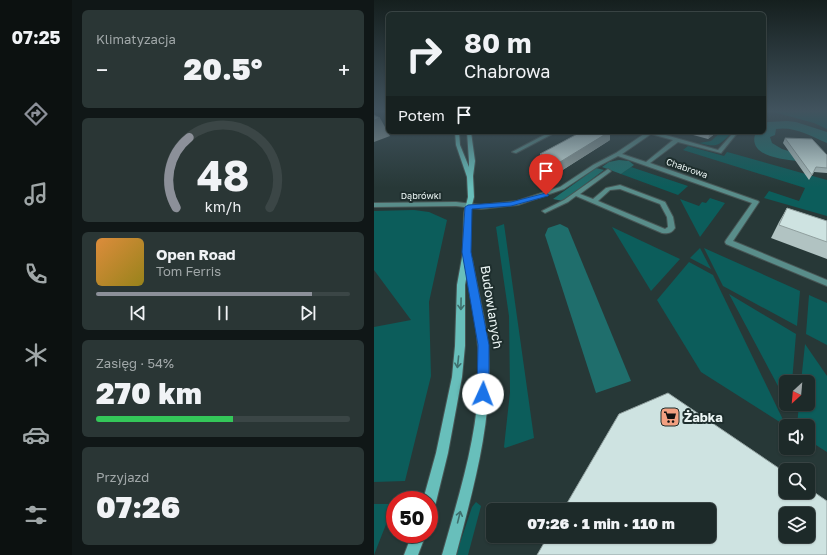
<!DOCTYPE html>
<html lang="pl">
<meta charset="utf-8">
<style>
body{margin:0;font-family:"Golos Text",sans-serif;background:#2a3635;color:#f1f3f6;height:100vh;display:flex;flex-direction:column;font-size:15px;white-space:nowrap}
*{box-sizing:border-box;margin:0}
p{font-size:13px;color:#a0a7a8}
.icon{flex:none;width:22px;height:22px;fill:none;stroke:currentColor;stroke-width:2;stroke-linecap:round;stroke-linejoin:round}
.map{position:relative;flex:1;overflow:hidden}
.panel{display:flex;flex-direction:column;gap:10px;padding:10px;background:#101717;width:302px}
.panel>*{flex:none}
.banner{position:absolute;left:12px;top:12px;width:380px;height:122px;border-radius:6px;box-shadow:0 1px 3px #0004,0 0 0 1px #3b4646;background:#1d2a29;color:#f1f3f6;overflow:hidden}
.needle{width:26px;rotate:206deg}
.fabs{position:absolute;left:405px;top:375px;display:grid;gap:8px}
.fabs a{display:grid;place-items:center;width:36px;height:36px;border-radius:6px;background:#1d2a29;box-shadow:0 1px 3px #0004,0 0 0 1px #3b4646;font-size:20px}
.speed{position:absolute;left:12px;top:491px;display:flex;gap:8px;font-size:20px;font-weight:700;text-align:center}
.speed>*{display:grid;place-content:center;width:52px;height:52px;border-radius:50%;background:#1d2a29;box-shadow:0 1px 3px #0004,0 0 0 1px #3b4646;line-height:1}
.speed .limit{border:6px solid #d22;background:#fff;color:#111}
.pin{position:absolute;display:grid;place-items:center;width:34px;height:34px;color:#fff;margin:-41px -17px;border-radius:50% 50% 50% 0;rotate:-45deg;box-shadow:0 0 4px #0007}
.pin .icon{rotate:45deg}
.me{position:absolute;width:44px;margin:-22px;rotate:2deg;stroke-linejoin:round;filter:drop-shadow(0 0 3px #0008)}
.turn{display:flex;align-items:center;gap:14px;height:84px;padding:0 12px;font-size:18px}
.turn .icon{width:52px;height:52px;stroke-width:2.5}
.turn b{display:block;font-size:28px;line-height:34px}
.then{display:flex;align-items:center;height:38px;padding:0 12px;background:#0003;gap:8px;font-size:15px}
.big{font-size:30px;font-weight:800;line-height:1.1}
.panel .tile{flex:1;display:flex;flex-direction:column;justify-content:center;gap:6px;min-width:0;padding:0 14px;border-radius:6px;background:#2a3635}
.panel .dial{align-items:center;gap:0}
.dial svg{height:104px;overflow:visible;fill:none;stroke:#3b4646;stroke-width:7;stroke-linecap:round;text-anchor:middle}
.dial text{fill:#f1f3f6;stroke:none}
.song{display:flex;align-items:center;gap:12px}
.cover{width:48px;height:48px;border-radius:6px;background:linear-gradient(135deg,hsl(30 70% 55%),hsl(50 70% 35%))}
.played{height:4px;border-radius:2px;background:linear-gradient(90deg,#8c9099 85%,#3b4646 85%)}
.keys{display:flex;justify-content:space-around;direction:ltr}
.heat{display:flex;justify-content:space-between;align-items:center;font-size:22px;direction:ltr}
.charge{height:6px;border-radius:3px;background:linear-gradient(90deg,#34c759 54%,#3b4646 0)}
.trip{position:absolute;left:112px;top:503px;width:230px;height:40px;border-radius:6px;background:#1d2a29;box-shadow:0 1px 3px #0004,0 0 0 1px #3b4646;font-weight:800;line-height:40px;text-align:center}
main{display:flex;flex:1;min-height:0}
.dock{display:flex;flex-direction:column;width:72px;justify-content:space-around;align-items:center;background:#0c1110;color:#a0a7a8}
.dock .icon{width:28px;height:28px}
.dock .selected{color:#8c9099}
.dock b{font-size:18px;color:#f1f3f6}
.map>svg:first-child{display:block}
.green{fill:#0c5d5b}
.forest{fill:#1f6e6c}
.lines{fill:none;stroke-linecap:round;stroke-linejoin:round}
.street-casing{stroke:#475655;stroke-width:2}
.secondary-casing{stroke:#475655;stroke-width:2}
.street{fill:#598d8a;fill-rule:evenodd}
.secondary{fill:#68bfbb;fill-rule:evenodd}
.wall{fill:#b1c3c2}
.shaded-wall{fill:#909f9e}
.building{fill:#cee3e1;stroke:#909f9e;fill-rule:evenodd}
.oneway{stroke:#3f6f6d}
.route{fill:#1a73e8;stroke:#114b97}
.labels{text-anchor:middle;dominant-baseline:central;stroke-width:4;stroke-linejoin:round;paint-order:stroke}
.far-street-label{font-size:9px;fill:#ecf6f5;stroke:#1e2e2d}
.near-street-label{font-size:13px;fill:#ecf6f5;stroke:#1e2e2d}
.near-poi-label{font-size:13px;font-weight:bold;fill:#ecf6f5;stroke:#1e2e2d;text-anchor:start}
</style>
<main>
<nav class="dock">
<b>07:25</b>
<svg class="icon selected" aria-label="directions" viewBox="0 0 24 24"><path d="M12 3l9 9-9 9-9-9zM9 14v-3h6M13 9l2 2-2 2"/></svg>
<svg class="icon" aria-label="music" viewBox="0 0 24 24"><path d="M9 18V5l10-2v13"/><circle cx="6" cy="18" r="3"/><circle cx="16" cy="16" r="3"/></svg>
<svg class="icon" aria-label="phone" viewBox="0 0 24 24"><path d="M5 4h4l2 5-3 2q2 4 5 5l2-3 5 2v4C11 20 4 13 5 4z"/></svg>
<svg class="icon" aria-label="climate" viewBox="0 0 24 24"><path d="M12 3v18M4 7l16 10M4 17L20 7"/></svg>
<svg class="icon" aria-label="car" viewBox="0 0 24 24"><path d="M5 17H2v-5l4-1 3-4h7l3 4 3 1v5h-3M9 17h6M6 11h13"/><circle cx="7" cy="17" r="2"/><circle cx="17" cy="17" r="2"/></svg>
<svg class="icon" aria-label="filters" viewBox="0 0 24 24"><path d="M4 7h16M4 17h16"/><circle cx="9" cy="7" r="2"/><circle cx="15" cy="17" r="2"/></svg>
</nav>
<section class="panel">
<div class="tile"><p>Klimatyzacja</p>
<div class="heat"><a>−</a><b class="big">20.5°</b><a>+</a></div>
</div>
<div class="tile dial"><svg viewBox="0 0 100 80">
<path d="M14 69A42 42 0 1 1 86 69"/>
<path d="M14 69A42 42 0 0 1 24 15" stroke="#8c9099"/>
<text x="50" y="56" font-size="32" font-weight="700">48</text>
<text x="50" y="72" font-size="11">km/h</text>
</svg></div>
<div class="tile">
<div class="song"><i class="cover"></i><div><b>Open Road</b><p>Tom Ferris</p></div></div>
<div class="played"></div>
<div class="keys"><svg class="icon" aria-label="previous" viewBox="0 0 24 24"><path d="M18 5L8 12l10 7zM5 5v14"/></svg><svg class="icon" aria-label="pause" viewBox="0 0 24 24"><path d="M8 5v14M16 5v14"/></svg><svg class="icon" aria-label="next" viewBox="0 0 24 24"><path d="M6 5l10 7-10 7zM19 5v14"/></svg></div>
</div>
<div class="tile"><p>Zasięg · 54%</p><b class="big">270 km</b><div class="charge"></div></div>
<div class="tile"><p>Przyjazd</p><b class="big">07:26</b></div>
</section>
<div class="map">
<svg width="453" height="555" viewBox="0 0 453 555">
<rect width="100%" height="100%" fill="#273837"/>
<g class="green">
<path d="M392,110h61v19l-13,-6z"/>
<path d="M346,133l10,1c-12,13 -14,13 -31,9l12,-2z"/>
<path d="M314,146l36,10 3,-4 4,1 96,27v36l-63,-18 5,-7 30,10 6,-13 -122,-38z"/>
<path d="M257,167l57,19 -10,9 -57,-21z"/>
<path d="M336,198l15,5 -25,34 -20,-38 19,7 3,-4 4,1z"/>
<path d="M40,210l15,2 18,8 -18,82 2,74 -26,105 -31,1v-155l37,-7 -37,-50v-59z"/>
<path d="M130,224l30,214 -29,10 -1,-1 6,-55 -1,-76 -13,-89z"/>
<path d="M238,227l68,32 -29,32z"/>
<path d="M326,248l11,21 -21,-11z"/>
<path d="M330,248l96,43 -3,35 -74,-40z"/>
<path d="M315,262l24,13 73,151 -85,-54 -44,-72z"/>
<path d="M355,294l67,40 -4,48h-6v19z"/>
<path d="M435,295l18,8v42l-21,-11z"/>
<path d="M431,344l22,32v76l-19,-12v-14h-11l2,-22h9v-22h-7z"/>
<path d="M102,502l5,4 -13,49h-12l16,-48z"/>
<path d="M0,504h20l-20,51z"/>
</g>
<g class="forest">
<path d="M413,121l9,1 31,10v11c-16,-7 -33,-17 -51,-14l-1,6 -5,2 2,6 10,6 13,4 2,8c-16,-2 -51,-5 -41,-29h8v-8l4,-2z"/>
<path d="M245,160l10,1 5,4 -13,9 -19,-7 7,-5z"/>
<path d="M222,168l8,2 -41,31 -10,-2z"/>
<path d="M186,224l8,4 63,153 -35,12 -51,-158 3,-7z"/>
</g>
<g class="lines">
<g class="street-casing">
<g id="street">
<path d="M176,132h6l-40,21 -4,-1z"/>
<path d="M273,132h8l63,18 16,-18h4l-17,21 -43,-11 -28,21 108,38 1,1 -26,39 94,39v6l-101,-42 -1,-2 1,-2 26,-37 -134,-47 -21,11 -33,22 -46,16 -37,4 -25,-3 -82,1v-4l82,-1 25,3 36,-4 43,-14 33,-22 23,-12zM277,134l22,6 -27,22 -24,-8z"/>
<path d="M234,169l3,2 -1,1 -30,22 13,5 13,-11 14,-3 45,17 8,15 2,11c-3,5 -8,6 -13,5l-86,-37 -8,6 -21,10 -2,1 -3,-2 22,-11zM246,189l40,15 7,13 1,10 -3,2 -67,-28 12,-11z"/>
</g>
</g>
<g class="secondary-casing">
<g id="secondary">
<path d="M81,132h4l1,13 9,22v-6l-2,-29h4l4,29 -2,15 1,21 -4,16v44l2,2c5,29 13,57 16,87 6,71 -14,140 -32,209h-14c17,-60 37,-122 37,-184 0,-33 -6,-65 -12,-97l-2,11v61l-3,31 -14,76 -12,49 -2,5 -5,2v-9h-6l13,-47 16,-76 3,-31 2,-61 6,-33 1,-39 4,-16 -1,-20 -11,-32z"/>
<path d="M38,534h14l-8,21h-14z"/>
</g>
</g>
<use href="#street" class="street"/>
<use href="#secondary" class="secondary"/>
</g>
<g class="wall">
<path d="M308,132h35l-9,7z"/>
<path d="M411,138l42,17v18l-13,-1 -5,8 -26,-37z"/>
<path d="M236,140l-49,31 -19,-8 -2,-9z"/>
<path d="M413,208l40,13v38l-56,-21 8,-16z"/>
</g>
<g class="shaded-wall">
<path d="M6,118l10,18 -16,6v-22z"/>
<path d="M235,132h1v8l-49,31 -1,-9z"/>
<path d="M336,132h7l-9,7z"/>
</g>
<g class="building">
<path d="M0,115l6,3 -6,2z"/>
<path d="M207,132h28l-49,30 -20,-8z"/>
<path d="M411,138l27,1 15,16v13l-11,-1 -4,8z"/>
<path d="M413,208l40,13v21l-48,-17z"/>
<path d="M294,393l118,80v19h22v-4l19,13v54h-290l11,-19h161v-26h-146l56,-96zM412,514h22v22h-22z"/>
</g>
<defs><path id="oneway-shaft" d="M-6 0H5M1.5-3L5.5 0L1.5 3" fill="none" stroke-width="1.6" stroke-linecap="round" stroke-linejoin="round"/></defs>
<g class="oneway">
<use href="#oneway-shaft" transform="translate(87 304) rotate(91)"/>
<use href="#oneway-shaft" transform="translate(84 362) rotate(96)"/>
<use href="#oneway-shaft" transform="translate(85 517) rotate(-76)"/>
</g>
<linearGradient id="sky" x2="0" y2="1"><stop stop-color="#151f1e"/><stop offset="0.59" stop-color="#41535e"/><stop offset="1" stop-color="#41535e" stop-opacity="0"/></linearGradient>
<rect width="453" height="188" fill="url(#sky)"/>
<path class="route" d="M172,193l3,2 -1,1 -37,10 -39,3 -1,43 18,93v49l-2,5 -4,2 -4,-2 -2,-5 1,-49 -16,-93 3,-45 3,-2 43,-3z"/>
<defs>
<g id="supermarket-square" transform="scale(1)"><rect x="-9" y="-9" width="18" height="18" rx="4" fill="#f2a081" stroke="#1e2e2d"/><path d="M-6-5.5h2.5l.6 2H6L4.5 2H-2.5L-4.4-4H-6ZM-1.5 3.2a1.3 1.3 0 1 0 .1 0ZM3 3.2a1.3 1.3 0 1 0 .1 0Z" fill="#111"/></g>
</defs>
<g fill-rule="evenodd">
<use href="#supermarket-square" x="296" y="417"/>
</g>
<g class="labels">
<g class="far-street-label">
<text transform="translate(313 168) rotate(19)">Chabrowa</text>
<text x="47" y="195">Dąbrówki</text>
</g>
<g class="near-street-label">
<text transform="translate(118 307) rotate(81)">Budowlanych</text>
</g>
<g class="near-poi-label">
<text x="310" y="417">Żabka</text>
</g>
</g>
</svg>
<div class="fabs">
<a><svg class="needle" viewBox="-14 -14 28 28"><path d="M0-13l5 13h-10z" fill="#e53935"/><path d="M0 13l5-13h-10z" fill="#a0a7a8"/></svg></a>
<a><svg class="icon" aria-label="sound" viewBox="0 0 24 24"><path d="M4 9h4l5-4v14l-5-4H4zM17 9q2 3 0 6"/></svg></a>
<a><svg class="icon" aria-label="search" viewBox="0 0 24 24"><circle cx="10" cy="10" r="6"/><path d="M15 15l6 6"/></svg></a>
<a><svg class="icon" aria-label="layers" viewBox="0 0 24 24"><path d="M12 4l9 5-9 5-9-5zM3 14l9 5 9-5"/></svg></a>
</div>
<div class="speed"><div class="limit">50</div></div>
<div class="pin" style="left:172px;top:195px;background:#d93025"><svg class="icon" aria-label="arrive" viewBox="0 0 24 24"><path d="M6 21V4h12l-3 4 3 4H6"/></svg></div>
<svg class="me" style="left:109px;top:394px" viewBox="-20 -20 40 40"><circle r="19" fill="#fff"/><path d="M0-13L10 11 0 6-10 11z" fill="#1a73e8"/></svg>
<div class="trip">07:26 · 1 min · 110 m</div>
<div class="banner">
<div class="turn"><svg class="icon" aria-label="right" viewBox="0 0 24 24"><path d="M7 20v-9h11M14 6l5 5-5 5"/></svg><div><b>80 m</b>Chabrowa</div></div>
<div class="then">Potem<svg class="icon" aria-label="arrive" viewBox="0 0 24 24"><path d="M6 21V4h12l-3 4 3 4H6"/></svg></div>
</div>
</div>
</main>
